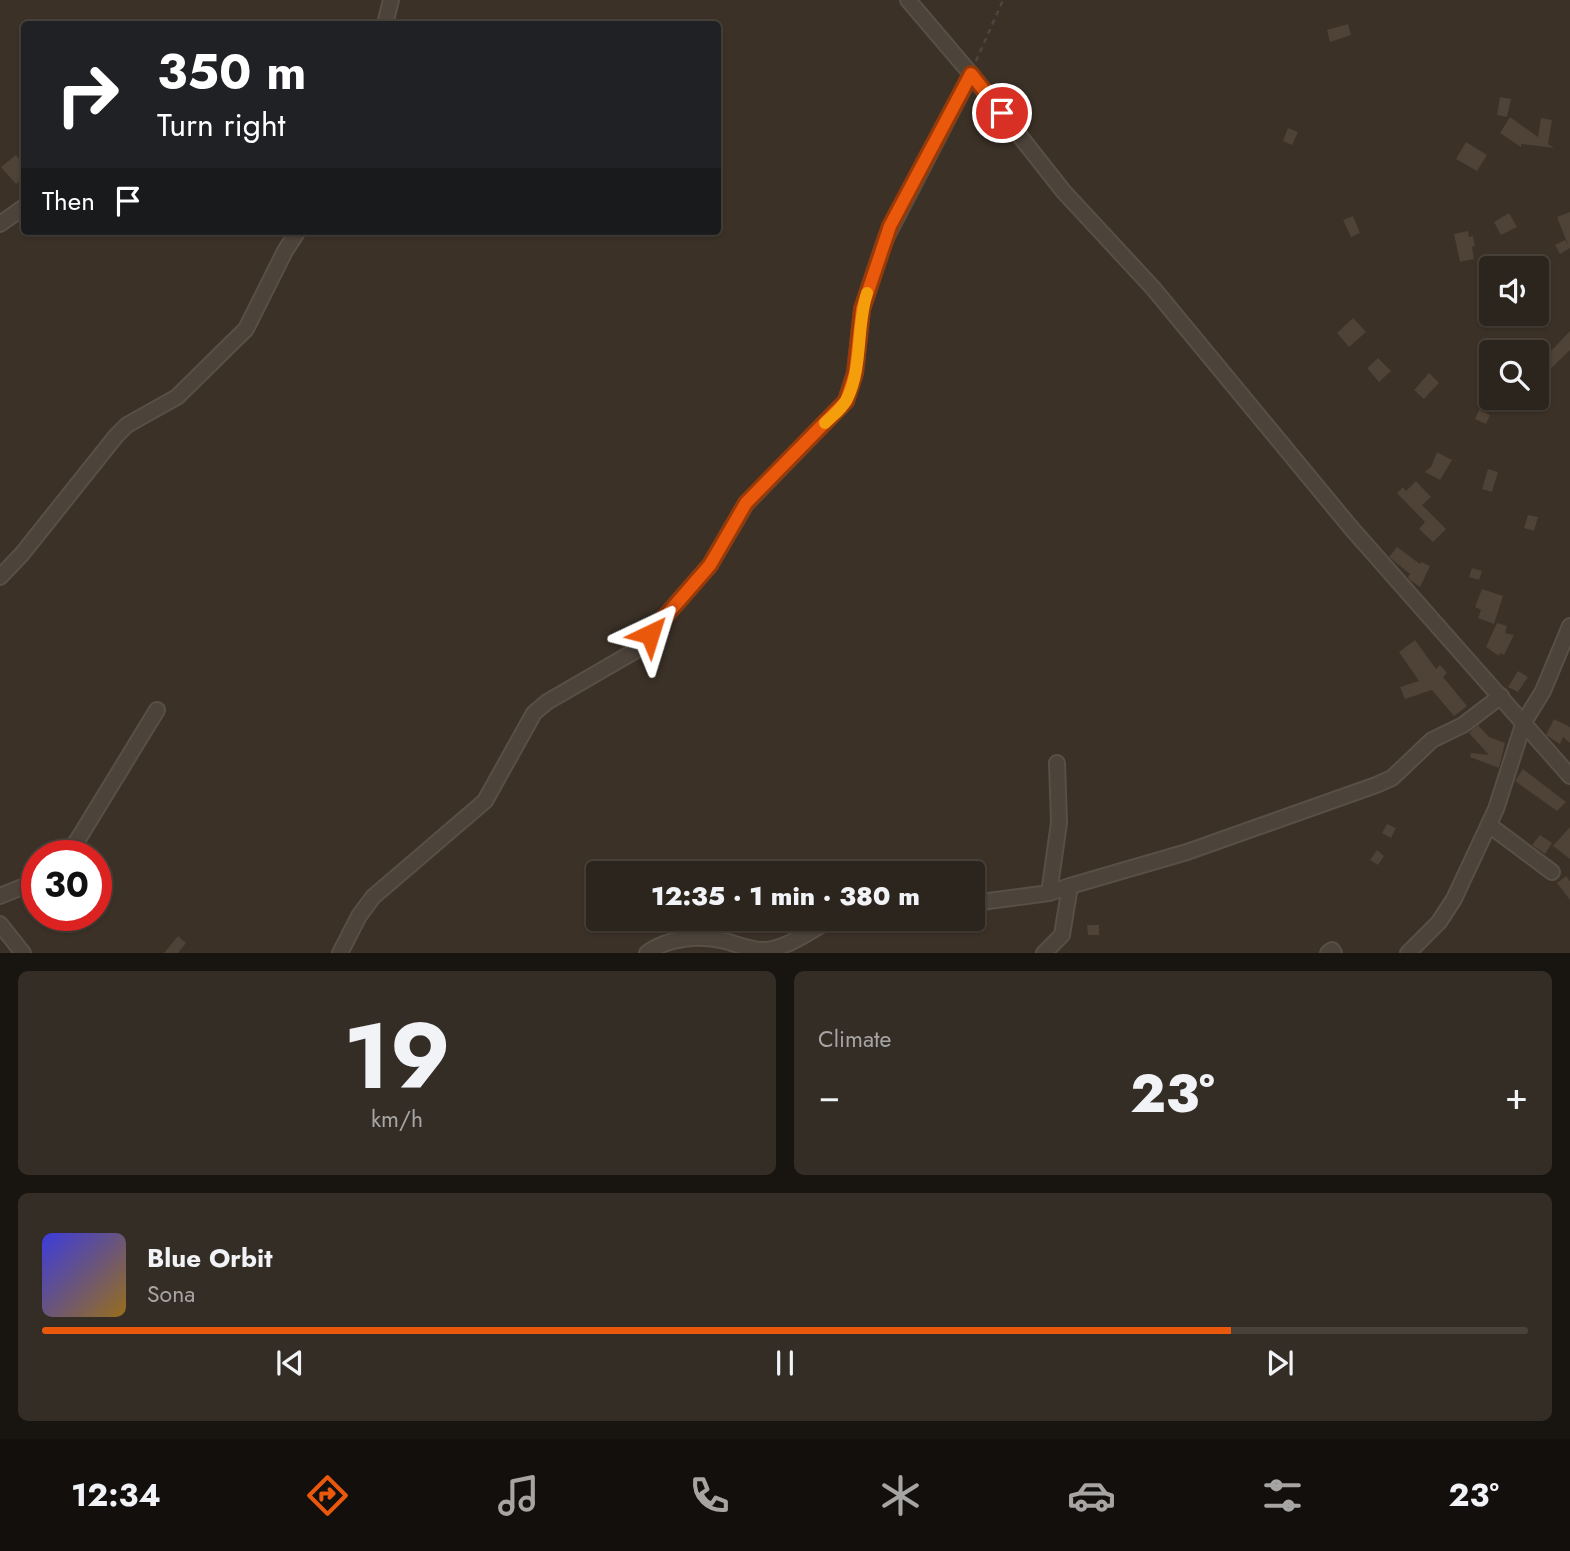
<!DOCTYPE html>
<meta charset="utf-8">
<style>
body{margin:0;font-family:Jost,sans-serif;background:#342d26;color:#f1f3f6;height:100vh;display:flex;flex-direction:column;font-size:26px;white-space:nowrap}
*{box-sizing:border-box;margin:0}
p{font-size:23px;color:#a6a5a4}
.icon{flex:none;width:38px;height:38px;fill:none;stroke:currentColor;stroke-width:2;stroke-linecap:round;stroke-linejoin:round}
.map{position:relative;height:953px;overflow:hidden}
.side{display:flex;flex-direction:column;gap:18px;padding:18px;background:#181410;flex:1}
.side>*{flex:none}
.top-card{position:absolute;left:21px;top:21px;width:700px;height:214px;border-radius:7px;box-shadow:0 2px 5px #0004,0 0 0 2px #48423b;background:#202124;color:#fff;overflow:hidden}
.fabs{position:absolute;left:1479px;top:256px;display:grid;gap:14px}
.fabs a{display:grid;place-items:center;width:70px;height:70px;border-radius:7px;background:#2c251d;box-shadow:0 2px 5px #0004,0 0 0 2px #48423b;font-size:35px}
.speed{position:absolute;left:21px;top:840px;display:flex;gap:14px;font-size:35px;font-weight:700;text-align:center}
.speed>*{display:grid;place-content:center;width:91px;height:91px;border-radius:50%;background:#2c251d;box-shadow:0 2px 5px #0004,0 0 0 2px #48423b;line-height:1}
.speed .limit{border:10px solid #d22;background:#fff;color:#111}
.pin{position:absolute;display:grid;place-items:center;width:60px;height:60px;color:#fff;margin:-30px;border:4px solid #fff;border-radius:50%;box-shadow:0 2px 7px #0007}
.me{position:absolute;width:77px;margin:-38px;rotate:41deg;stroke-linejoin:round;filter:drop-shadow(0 0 5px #0008)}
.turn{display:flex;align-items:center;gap:24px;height:147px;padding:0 21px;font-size:32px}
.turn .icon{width:91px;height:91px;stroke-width:2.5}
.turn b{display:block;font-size:49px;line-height:60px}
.then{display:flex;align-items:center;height:66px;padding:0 21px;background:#0003;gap:14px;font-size:26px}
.big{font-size:52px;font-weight:800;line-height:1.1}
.side .card{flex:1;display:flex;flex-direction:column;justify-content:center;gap:10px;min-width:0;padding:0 24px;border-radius:10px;background:#342d26}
.side .dial{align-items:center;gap:0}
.dial b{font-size:91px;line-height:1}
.song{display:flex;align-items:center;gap:21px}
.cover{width:84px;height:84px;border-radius:10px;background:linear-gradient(135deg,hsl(240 70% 55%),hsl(40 70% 35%))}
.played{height:7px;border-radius:4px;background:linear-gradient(90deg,#ea580c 80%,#48423b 80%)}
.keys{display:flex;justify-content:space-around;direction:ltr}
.heat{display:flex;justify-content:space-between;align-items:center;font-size:38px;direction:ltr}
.side .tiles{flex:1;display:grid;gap:18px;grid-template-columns:1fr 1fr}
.card:last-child{grid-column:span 2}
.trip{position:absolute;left:586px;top:861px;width:399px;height:70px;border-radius:7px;background:#2c251d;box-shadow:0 2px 5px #0004,0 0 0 2px #48423b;font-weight:800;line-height:70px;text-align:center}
.dock{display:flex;height:112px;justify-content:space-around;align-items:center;background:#120f0c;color:#a6a5a4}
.dock .icon{width:49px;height:49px}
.dock .on{color:#ea580c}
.dock b{font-size:32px;color:#f1f3f6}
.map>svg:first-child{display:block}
.building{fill:#4f4236}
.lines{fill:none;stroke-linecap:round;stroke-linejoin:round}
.street-casing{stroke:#584f46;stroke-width:18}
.path{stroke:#544242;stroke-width:2.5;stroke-dasharray:5 5;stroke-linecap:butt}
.street{stroke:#4c433a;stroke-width:14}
.route-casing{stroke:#983908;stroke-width:18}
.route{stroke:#ea580c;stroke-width:12}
.slow{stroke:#f59e0b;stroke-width:12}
</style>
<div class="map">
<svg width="1570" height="953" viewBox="0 0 1570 953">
<rect width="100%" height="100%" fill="#3b3127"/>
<g class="building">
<path d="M1348,24l3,11 -21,7 -3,-12z"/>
<path d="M1500,97l11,2 -4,18 -10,-2z"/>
<path d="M1510,117l28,20 3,-19 11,2 -4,24 6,4 -33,-4v3l-21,-14z"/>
<path d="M1288,128l10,4 -6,13 -9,-4z"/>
<path d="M1466,142l21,13 -10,16 -21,-12z"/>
<path d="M16,155l8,10v12l-8,7 -15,-17z"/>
<path d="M1570,212v36l-10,6 -5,-9 10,-5 3,5 -11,-28z"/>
<path d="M1509,213l8,14 -16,8 -7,-13z"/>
<path d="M1353,216l7,17 -9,4 -8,-17z"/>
<path d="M1468,231l1,6 4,-1 2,10 -3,1 2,12 -14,3 -6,-28z"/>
<path d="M1353,318l13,14 -17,15 -12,-14z"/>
<path d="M1570,331v19l-34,33v-16z"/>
<path d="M1378,358l13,13 -12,11 -12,-14z"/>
<path d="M1429,373l10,10 -15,16 -10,-9z"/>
<path d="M1479,410l11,5 -4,9 -11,-5z"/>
<path d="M1437,452l15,8 -12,20 -15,-8 6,-5z"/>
<path d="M1488,469l10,3 -6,20 -10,-3z"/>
<path d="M1416,481l15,16 -9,8 24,24 -13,13 -14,-13 6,-7 -28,-29 6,-6 3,4z"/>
<path d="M1528,515l10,2 -4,14 -10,-3z"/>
<path d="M1397,547l23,17 1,-2 9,4 -10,21 -10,-7 -2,-3 2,-3 -21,-17z"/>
<path d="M1472,568l10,3 -3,9 -10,-3z"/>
<path d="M1482,589l21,7 -9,28 -16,-6 3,-8 -6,-3z"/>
<path d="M1497,623l10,3 -2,7 9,2 -10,20 -4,-2 -1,3 -13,-9z"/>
<path d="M1415,640l21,29 4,-4 7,8 -4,4 24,29 -13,10 -22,-26 -27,9 -5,-12 19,-6 -20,-29z"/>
<path d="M1518,671l10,6 -10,15 -10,-5z"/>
<path d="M1554,719l16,8v16l-7,-6 -3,7 -14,-9z"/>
<path d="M1478,725l11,12 16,6 -6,25 -29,-11 1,-4 18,2 -20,-22z"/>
<path d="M1523,769l43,33 -9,9 -42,-30z"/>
<path d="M1387,824l9,4 -5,10 -9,-5z"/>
<path d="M1570,827v32l-17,-13z"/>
<path d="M1540,835l12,8 -7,11 -13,-9z"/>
<path d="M1377,850l7,6 -6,9 -8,-5z"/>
<path d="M1566,876l4,5v19l-13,-17z"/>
<path d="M1087,925h12v10h-11z"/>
<path d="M178,936l8,7 -8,10h-14z"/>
</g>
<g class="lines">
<g class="street-casing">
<g id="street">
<path d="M908,0l63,74 93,118 89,96 199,241 218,247"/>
<path d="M385,24l6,-24"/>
<path d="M0,224l24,-17"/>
<path d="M0,577l22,-23 94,-118 11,-11 50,-28 69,-68 39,-78 13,-20"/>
<path d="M1489,825l63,47"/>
<path d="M64,856l13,-15 80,-131"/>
<path d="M1049,893l10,-70 -2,-60"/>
<path d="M0,896l37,-15"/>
<path d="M973,903l76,-10 21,-7 117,-34 189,-67 16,-7 40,-38 31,-15 38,-29"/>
<path d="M0,924l23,29"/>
<path d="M340,953l19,-37 14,-19 112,-96 49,-88 13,-11 88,-51 75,-86 36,-61 100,-103 9,-28 7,-64 23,-69 86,-166"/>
<path d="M647,953c22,-16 53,-18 78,-12 12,3 25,9 37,9 21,1 52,-21 69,-31"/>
<path d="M1044,953l18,-18 8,-49"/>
<path d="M1328,953l4,-3 2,3"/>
<path d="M1408,953l31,-31 15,-23 42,-90 28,-87 19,-31 27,-65"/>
</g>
</g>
<path class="path" d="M976,61l27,-61"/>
<use href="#street" class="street"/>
</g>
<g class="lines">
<g class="route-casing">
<path id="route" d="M650,634l60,-69 36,-62 100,-102 9,-28 7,-64 28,-83 81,-152 31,39"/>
</g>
<use href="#route" class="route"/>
<path class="slow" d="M825,423c7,-7 17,-14 22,-24 16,-33 9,-72 20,-106"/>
</g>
</svg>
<div class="fabs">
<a><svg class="icon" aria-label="sound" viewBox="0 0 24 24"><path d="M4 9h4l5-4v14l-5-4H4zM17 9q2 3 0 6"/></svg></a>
<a><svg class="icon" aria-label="search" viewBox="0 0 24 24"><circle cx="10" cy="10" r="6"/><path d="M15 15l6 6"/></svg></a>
</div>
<div class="speed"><div class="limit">30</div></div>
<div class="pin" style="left:1002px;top:113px;background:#d93025"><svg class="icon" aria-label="arrive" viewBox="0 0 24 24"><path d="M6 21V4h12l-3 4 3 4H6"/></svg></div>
<svg class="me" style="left:650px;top:634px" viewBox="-20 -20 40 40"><path d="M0-17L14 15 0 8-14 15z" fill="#ea580c" stroke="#fff" stroke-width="4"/></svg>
<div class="trip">12:35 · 1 min · 380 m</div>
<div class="top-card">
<div class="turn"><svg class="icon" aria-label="right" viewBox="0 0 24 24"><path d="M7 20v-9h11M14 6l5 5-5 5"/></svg><div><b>350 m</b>Turn right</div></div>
<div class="then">Then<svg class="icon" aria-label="arrive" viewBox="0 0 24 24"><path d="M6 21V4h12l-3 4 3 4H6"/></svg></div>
</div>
</div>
<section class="side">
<div class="tiles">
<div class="card dial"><b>19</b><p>km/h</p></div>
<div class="card"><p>Climate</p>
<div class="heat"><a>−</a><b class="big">23°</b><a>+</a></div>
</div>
<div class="card">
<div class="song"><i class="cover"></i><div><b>Blue Orbit</b><p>Sona</p></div></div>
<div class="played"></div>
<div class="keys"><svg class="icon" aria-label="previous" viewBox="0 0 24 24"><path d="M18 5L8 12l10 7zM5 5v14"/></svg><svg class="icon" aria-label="pause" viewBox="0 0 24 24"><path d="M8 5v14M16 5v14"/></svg><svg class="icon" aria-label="next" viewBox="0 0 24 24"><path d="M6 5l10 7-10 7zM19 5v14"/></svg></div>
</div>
</div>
</section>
<nav class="dock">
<b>12:34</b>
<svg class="icon on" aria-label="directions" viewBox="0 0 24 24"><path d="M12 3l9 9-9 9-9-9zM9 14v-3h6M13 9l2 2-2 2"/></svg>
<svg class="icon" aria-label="music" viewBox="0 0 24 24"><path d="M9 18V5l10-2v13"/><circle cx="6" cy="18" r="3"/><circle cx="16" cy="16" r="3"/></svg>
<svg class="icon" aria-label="phone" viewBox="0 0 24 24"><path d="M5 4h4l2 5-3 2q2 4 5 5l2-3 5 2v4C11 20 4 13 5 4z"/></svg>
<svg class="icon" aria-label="climate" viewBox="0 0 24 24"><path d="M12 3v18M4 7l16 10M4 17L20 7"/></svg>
<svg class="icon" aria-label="car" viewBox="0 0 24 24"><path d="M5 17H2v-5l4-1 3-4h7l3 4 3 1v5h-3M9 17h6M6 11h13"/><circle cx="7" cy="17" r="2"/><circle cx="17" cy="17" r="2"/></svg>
<svg class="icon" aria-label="filters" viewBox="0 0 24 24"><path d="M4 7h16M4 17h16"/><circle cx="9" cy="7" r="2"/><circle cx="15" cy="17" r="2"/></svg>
<b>23°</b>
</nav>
